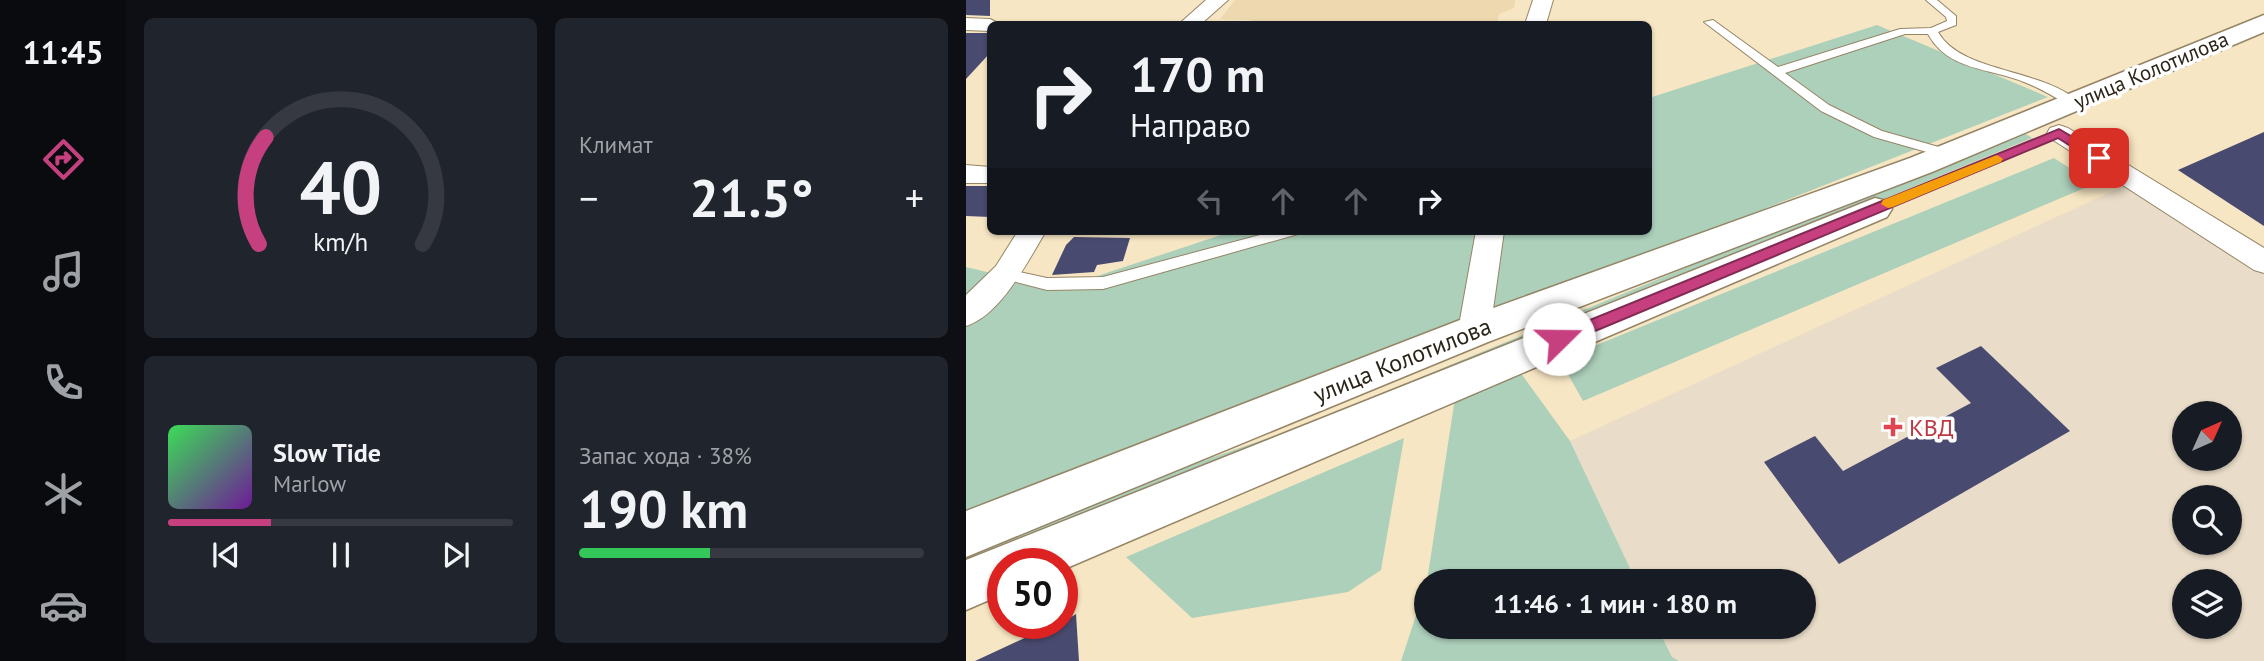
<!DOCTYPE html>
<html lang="ru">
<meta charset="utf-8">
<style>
body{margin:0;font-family:"PT Sans",sans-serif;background:#20242c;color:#f1f3f6;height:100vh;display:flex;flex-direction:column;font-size:26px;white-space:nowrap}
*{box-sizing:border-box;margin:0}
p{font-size:23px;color:#9ea1a6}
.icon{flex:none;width:38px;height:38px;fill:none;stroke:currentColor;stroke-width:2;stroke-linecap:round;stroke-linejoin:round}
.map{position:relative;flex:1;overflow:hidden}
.drawer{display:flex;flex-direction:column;gap:18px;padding:18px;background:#0d0f14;width:840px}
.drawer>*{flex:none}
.hud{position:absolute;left:21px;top:21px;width:665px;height:214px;border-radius:10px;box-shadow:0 2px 5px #0004;background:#171b24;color:#f1f3f6;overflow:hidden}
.needle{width:46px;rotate:45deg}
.buttons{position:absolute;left:1206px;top:401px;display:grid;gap:14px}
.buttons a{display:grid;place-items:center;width:70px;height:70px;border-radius:50%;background:#171b24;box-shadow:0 2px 5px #0004;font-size:35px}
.speed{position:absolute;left:21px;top:548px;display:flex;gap:14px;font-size:35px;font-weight:700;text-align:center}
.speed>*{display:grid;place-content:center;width:91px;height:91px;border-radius:50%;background:#171b24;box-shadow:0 2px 5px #0004;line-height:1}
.speed .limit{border:10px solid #d22;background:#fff;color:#111}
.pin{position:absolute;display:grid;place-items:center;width:60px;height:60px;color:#fff;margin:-30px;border-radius:14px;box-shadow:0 4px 10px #0006}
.me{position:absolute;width:77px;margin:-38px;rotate:68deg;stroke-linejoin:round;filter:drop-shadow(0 0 5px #0008)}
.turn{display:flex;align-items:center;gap:24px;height:147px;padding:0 28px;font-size:32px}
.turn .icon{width:91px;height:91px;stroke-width:2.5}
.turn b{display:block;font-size:49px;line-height:60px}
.lanes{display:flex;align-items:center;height:66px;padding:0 28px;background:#0003;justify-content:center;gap:35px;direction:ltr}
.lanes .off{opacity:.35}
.big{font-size:52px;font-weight:700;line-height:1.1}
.drawer .widget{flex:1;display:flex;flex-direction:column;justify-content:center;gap:10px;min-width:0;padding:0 24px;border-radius:10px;background:#20242c}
.drawer .dial{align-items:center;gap:0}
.dial svg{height:182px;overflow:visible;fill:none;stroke:#363941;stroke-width:7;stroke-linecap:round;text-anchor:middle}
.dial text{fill:#f1f3f6;stroke:none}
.song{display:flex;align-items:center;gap:21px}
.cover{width:84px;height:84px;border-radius:10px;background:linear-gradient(135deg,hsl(130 70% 55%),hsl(280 70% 35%))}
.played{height:7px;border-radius:4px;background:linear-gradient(90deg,#c6407f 30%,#363941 30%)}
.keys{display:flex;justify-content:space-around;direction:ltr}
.heat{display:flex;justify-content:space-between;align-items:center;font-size:38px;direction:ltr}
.charge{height:10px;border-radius:5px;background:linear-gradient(90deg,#34c759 38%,#363941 0)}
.drawer .tiles{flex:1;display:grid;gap:18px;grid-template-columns:repeat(2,1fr)}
.trip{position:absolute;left:448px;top:569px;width:402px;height:70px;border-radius:35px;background:#171b24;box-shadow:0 2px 5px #0004;font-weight:700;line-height:70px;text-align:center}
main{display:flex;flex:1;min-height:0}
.dock{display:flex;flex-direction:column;width:126px;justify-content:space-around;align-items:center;background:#090b0e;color:#9ea1a6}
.dock .icon{width:49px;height:49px}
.dock .active{color:#c6407f}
.dock b{font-size:32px;color:#f1f3f6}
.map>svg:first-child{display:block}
.built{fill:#edd8b0}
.medical{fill:#e9dcc8;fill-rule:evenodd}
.green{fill:#add0bb}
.building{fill:#494a6f}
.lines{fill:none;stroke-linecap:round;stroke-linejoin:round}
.service-casing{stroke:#958566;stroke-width:2}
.minor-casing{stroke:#958566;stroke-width:2}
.secondary-casing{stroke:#958566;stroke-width:3}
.service{fill:#fff;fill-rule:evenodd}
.minor{fill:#fff;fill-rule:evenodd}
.secondary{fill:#fff;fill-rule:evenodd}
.route{fill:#c6407f;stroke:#812a53;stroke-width:2}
.slow{fill:#f59e0b}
.health-dot{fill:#e0444e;stroke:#fff;stroke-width:2.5}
.labels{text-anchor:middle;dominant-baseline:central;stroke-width:7;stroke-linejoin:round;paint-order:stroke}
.far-street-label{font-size:21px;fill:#2b2418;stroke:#fff}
.street-label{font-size:24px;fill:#2b2418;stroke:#fff}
.health-label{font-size:24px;fill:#be3a42;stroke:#fff;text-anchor:start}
</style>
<main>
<nav class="dock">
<b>11:45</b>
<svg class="icon active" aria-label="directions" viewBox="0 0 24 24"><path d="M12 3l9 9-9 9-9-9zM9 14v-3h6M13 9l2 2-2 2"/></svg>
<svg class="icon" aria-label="music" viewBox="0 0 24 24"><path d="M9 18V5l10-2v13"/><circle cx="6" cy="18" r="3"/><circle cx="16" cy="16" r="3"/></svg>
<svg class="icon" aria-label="phone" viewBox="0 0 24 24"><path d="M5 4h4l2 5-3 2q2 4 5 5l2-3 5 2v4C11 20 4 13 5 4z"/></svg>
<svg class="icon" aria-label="climate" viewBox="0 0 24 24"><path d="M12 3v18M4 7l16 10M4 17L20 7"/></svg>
<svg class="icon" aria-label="car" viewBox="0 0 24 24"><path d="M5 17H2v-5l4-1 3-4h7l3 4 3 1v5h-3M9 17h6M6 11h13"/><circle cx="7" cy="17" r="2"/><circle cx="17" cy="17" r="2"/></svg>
</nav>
<section class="drawer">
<div class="tiles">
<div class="widget dial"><svg viewBox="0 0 100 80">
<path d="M14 69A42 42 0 1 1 86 69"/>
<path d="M14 69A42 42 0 0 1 17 22" stroke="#c6407f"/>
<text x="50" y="56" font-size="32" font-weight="700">40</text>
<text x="50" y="72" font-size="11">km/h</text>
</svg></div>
<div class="widget"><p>Климат</p>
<div class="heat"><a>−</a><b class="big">21.5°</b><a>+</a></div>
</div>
<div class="widget">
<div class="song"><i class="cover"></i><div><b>Slow Tide</b><p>Marlow</p></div></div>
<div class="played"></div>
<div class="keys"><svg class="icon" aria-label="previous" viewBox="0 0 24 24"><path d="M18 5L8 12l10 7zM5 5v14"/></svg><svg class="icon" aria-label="pause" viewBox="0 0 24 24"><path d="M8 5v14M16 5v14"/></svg><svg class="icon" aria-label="next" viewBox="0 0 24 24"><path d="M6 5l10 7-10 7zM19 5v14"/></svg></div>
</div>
<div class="widget"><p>Запас хода · 38%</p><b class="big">190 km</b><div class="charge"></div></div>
</div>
</section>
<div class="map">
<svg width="1298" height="661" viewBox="0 0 1298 661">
<rect width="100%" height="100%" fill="#f7e6c3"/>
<path class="built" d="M269,0h280l-1,8 -15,6 -2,10 -247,-1 1,-3 -31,-1z"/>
<path class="medical" d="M1160,185l138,90v386h-585l-7,-4 -15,-30 147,-1v-45h-168l-66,-140zM1218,413h46v45h-46zM1218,497h46v45h-46zM1218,581h46v45h-46z"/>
<g class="green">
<path d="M911,25l171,72 -547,216 -535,199v-245l92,22 175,-58h415l1,-133z"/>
<path d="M1054,130l12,8 -811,334 -255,91v-20l334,-116z"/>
<path d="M1088,158l40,26 -511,217 -23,-41z"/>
<path d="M554,372l50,69 66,140h-209l28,-183z"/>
<path d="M438,438l-23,132 -33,22 -156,26 -66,-61z"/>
<path d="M460,585v41l231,1 15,30 7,4h-278z"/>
</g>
<g class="building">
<path d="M0,0h24v16l-24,-1z"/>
<path d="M0,33h24v20l-24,26z"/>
<path d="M1298,132v94l-86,-56z"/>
<path d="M24,186v31l-24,-1v-30z"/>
<path d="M108,237l56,1 -7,23 -26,4 -3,7 -42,3 14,-30z"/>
<path d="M1015,346l89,85 -231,133 -75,-102 51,-26 28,35 128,-68 -35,-35z"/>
<path d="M110,614l3,47h-104l82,-38h5z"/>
</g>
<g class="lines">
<g class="service-casing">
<g id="service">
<path d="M960,0h11l19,16v9l-18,7c23,41 103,36 141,70l-2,3h-8c-15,-8 -29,-17 -45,-23 -34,-14 -76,-11 -96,-48h-23l-120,39 44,32 53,26 71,20v6l-5,1 -74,-21 -53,-26 -117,-89 9,-2 65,47 122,-38 31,-1 16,-7 -1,-4z"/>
<path d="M309,231h25l-2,3 -195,55 -56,1 -46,-12 -2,-4 7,-5 41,9 56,-1z"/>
</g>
</g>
<g class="minor-casing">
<g id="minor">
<path d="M240,0h22l-27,24h-22z"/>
<path d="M567,0h20l-7,24h-21z"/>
<path d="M0,18l24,1 10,5h-10v7l-24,-1z"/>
<path d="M1093,125l9,3 196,120v25l-10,-3 -204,-132 -3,-5 3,-5z"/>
<path d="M0,165l24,2v16h-24z"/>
<path d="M52,231h28c-18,30 -45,84 -80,95v-31l30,-29z"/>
<path d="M510,231h28l-14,100 -5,9 -11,3 -11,-3 -5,-9z"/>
</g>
</g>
<g class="secondary-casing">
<g id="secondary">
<path d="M1298,15v17l-332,140 -444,170 -522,215v-46l494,-191 450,-162z"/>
<path d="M909,198l12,3 5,8 -5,8 -825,353v-6h-59v30l-37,16v-50z"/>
</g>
</g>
<use href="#service" class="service"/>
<use href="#minor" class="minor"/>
<use href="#secondary" class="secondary"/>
</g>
<path class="route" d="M1093,129l44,26v6h-9l-36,-23 -494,206h-11l-2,-5 2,-4z"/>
<path class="slow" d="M1031,155l6,4 -2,3 -108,45 -5,1 -7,-4 2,-4z"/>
<path class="health-dot" d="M923.5 416.5h7v7h7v7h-7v7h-7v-7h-7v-7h7z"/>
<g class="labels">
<g class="far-street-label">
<text transform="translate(1185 70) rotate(-23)">улица Колотилова</text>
</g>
<g class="street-label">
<text transform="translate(436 360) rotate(-22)">улица Колотилова</text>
</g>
<g class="health-label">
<text x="943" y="427">КВД</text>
</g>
</g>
</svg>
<div class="buttons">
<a><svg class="needle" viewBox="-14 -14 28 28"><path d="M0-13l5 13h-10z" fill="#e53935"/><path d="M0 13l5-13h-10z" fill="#9ea1a6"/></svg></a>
<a><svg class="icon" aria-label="search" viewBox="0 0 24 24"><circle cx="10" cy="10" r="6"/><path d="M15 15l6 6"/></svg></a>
<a><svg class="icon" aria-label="layers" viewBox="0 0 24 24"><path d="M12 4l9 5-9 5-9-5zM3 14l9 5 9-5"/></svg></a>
</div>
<div class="speed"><div class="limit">50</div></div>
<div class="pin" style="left:1133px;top:158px;background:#d93025"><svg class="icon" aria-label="arrive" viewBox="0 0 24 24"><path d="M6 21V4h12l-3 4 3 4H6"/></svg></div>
<svg class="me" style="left:593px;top:339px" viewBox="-20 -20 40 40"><circle r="19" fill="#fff"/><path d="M0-13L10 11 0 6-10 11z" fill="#c6407f"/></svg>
<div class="trip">11:46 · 1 мин · 180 m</div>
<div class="hud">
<div class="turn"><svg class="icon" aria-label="right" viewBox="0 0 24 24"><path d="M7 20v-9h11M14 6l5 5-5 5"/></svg><div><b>170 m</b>Направо</div></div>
<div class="lanes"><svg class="icon off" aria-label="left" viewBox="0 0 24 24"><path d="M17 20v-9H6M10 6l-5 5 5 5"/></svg><svg class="icon off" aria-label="ahead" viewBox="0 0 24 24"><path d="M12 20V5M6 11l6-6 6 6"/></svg><svg class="icon off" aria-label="ahead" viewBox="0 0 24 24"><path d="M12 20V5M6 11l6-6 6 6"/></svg><svg class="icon" aria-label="right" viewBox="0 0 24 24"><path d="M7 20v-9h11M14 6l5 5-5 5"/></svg></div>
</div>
</div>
</main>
